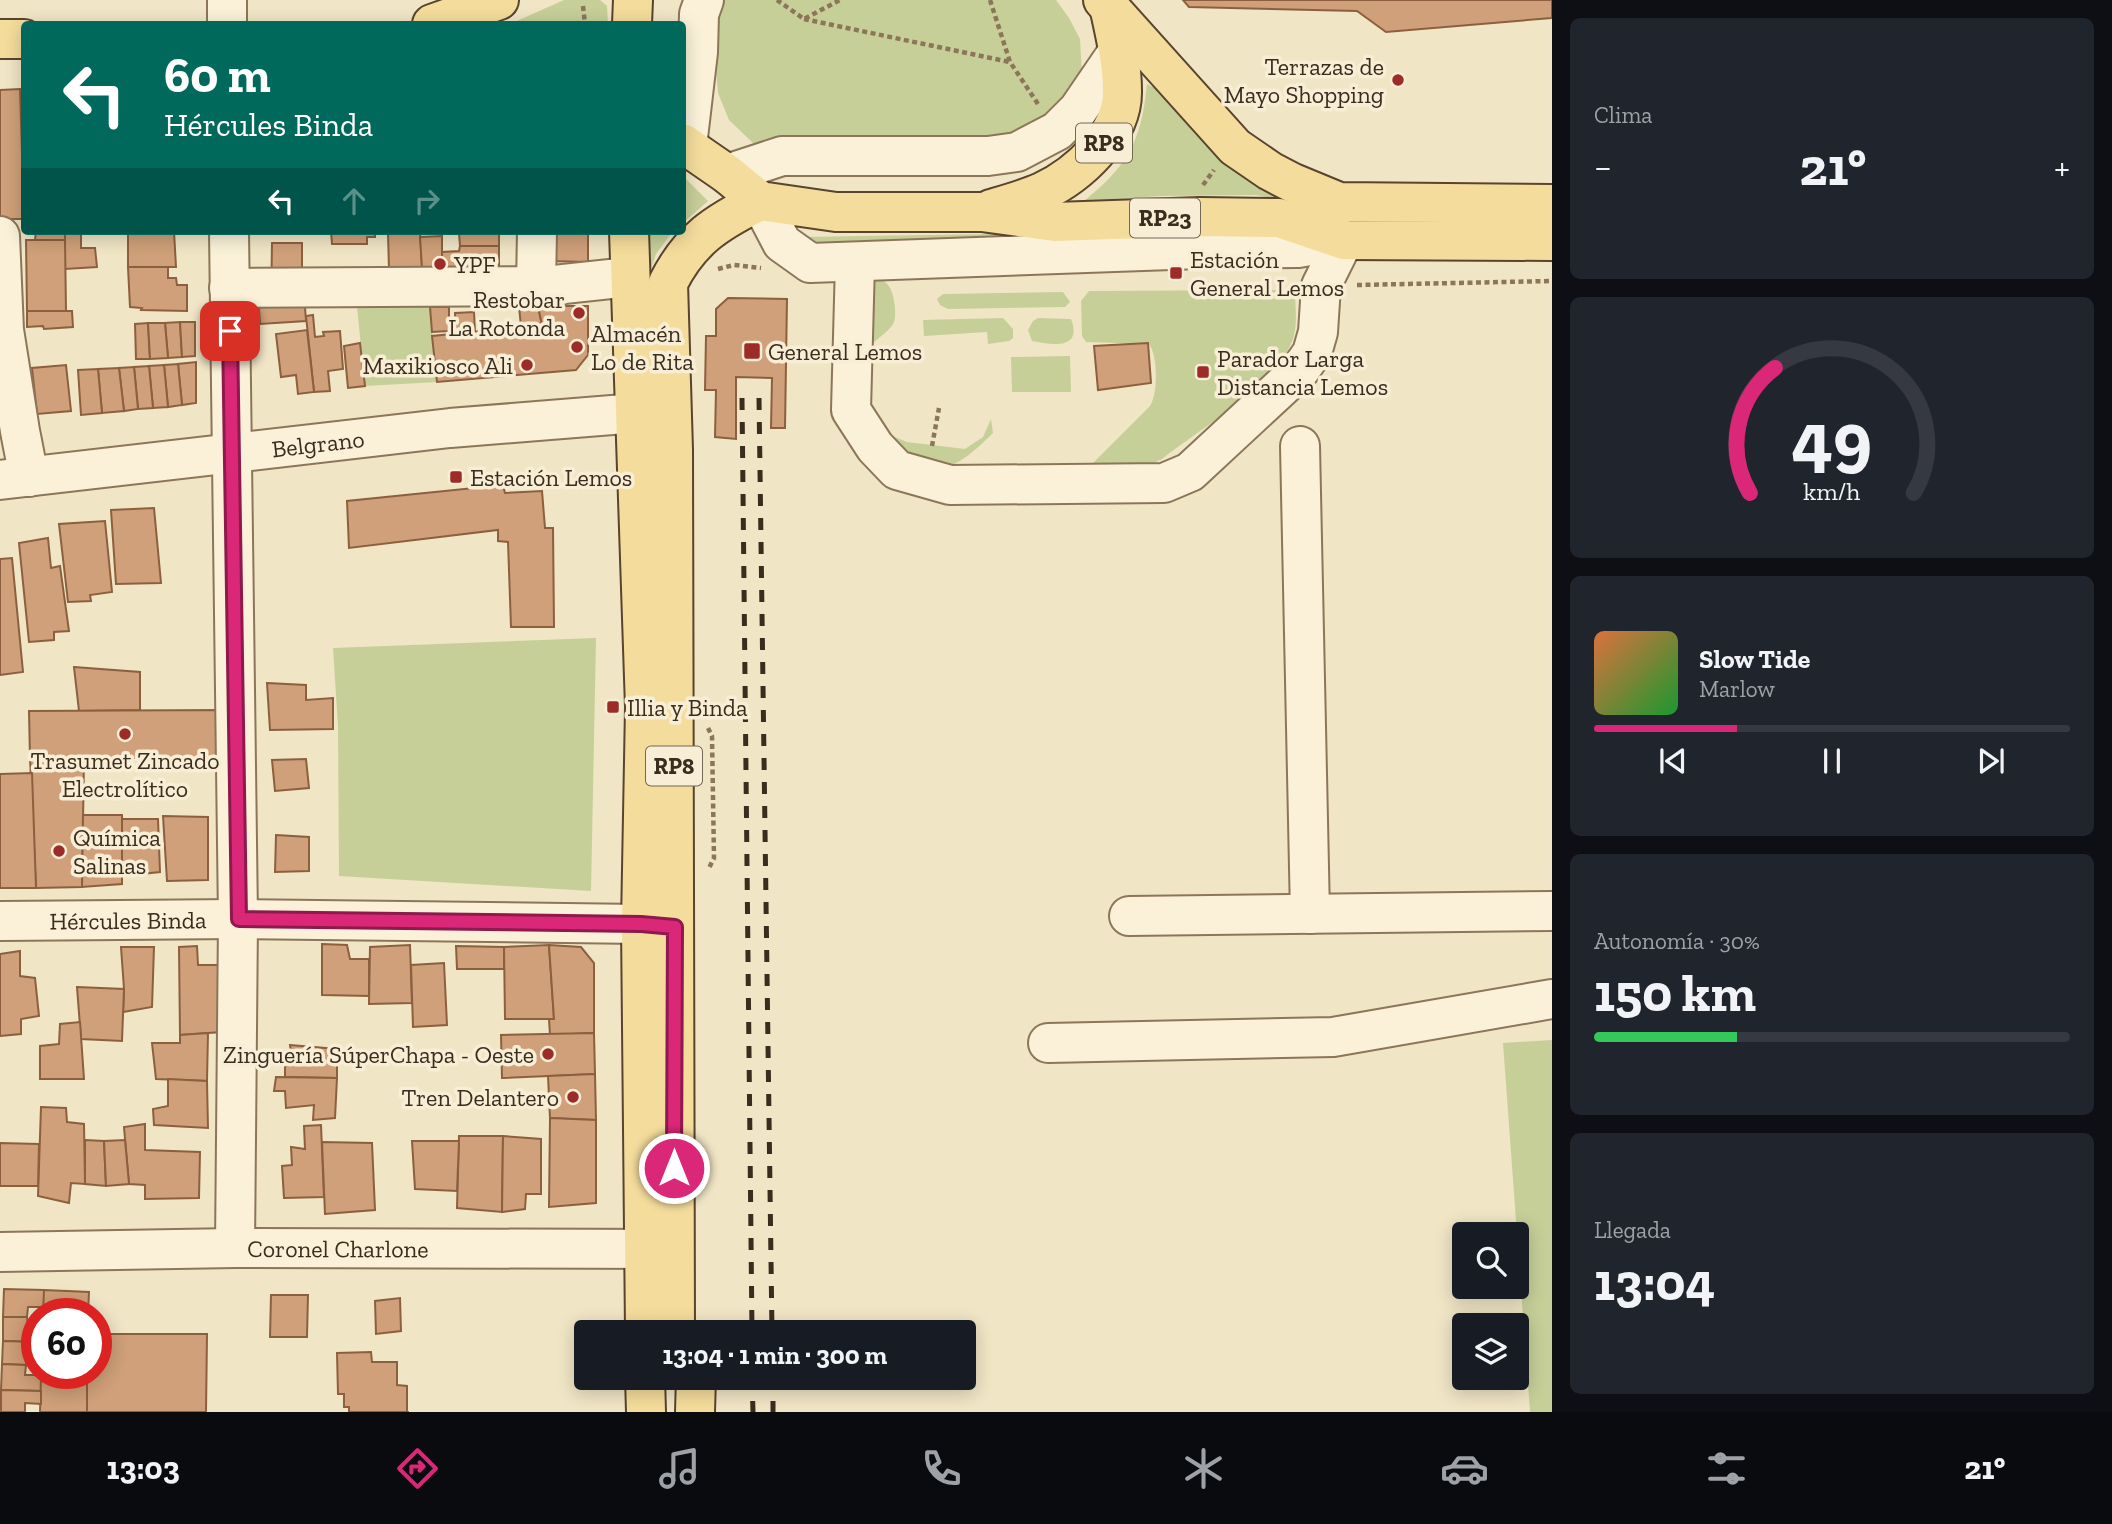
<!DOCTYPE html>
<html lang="es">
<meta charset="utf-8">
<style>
body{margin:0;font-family:"Zilla Slab",serif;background:#20242c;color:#f1f3f6;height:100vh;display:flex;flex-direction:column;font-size:26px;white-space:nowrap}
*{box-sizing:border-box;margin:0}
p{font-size:23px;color:#9ea1a6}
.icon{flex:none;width:38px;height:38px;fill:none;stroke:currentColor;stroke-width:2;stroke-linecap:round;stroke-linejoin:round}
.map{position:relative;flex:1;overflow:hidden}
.sheet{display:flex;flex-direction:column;gap:18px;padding:18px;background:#0d0f14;width:560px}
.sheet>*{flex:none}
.hud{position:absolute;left:21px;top:21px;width:665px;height:214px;border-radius:7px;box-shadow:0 4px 18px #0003;background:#00695c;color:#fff;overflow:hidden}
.tools{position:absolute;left:1452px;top:1222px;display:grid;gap:14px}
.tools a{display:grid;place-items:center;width:77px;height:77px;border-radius:7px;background:#171b24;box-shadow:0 4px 18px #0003;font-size:35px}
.speed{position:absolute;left:21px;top:1298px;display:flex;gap:14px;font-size:35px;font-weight:700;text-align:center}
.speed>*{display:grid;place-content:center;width:91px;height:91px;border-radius:50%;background:#171b24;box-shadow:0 4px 18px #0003;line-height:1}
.speed .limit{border:10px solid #d22;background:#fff;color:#111}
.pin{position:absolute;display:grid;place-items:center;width:60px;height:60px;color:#fff;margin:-30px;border-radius:14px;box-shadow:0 4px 10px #0006}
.me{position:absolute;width:77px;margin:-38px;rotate:0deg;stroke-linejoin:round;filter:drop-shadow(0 0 5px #0008)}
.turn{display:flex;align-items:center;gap:24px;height:147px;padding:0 28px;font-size:32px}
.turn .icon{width:91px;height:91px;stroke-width:2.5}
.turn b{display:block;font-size:49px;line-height:60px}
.lanes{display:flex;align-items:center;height:66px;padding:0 28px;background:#0003;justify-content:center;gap:35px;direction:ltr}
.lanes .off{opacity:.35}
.big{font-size:52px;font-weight:800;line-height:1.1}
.sheet .widget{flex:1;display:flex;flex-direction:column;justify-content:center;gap:10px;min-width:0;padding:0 24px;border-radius:10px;background:#20242c}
.sheet .dial{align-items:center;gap:0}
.dial svg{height:182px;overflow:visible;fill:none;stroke:#363941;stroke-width:7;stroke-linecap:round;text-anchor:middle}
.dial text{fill:#f1f3f6;stroke:none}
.song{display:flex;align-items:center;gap:21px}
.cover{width:84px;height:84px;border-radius:10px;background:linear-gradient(135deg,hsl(20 70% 55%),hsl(130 70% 35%))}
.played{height:7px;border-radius:4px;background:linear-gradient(90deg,#db2777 30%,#363941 30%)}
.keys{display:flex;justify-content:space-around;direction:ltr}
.heat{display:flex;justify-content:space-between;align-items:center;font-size:38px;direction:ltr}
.charge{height:10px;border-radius:5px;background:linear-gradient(90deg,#34c759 30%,#363941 0)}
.trip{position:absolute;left:574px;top:1320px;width:402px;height:70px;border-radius:7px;background:#171b24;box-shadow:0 4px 18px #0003;font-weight:800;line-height:70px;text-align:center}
.tabs{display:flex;height:112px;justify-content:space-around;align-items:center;background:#090b0e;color:#9ea1a6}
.tabs .icon{width:49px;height:49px}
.tabs .current{color:#db2777}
.tabs b{font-size:32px;color:#f1f3f6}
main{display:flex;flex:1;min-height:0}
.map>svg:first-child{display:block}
.green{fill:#c6cf98}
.building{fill:#cfa079;stroke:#8c603f;stroke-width:2}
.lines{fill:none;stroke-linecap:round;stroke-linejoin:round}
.minor-casing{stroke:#8c765a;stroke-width:42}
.major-casing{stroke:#59442e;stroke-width:42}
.path{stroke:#8c765a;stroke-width:4.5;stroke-dasharray:5 3.5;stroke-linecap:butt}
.minor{stroke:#faf1d8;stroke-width:38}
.major{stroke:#f4dc9c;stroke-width:38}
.rail{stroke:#3b2d1e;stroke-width:5;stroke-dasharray:12 12;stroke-linecap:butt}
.route-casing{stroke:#8e194d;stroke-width:18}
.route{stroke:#db2777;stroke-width:12}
.poi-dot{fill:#9d2b28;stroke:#f7eed5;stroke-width:2.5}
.labels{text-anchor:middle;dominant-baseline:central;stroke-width:7;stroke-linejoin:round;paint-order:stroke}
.shield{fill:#f7eed5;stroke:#736755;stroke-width:2}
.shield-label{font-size:23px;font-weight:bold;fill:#3b2d1e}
.poi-label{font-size:24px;fill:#3b2d1e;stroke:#f7eed5;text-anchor:start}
.street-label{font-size:24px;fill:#3b2d1e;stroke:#f7eed5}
</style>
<main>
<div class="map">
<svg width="1552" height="1412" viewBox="0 0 1552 1412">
<rect width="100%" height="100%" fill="#f0e5c5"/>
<g class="green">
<path d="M564,0h36l7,6 1,18h-98z"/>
<path d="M721,0h335l13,18 11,21 2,36 -5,22 -50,41 -251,11 -23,-6 -24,-23 -11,-27 -5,-61z"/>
<path d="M1147,84l13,7 256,136 -160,-32 -97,1 -76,6c45,-37 58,-59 64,-118z"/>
<path d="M683,176l25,25 -25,22z"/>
<path d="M647,231h26l-17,23 -9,27z"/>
<path d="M1163,231l-351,15 -9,-9z"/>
<path d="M866,275c21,2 27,12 29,33 0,5 1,11 -2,16 -6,10 -18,14 -24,25v60l13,21 10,6 15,6 58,7 18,-12 8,-18 2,14c-23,22 -44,44 -79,34 -17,-5 -32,-17 -41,-33 -14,-26 -7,-124 -7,-159z"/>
<path d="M1295,290c0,15 3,34 -2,49 -16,45 -93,90 -131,120l-14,7h-58l60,-60c8,-12 8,-51 -1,-62l-63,-2 -4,-6 -1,-35 8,-10z"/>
<path d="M1063,292l7,10 -5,5 -117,2 -8,-4 -3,-6 6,-5z"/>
<path d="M357,307h73l7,75 -72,4z"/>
<path d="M1003,318l10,11v9l-4,3 -21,3 -1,-12 -63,4 -1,-16z"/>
<path d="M1038,318l33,1c12,31 -20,26 -39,22l-4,-11 5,-9z"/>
<path d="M1070,356l1,36h-59l-1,-35z"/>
<path d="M596,638l-5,253 -252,-15 -1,-150 -5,-78z"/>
<path d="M1552,1040v372h-22l-27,-369z"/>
</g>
<g class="building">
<path d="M1183,0h369v18l-166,14 -29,-21 -168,-4z"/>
<path d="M20,89h4v53h-2z"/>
<path d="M20,89l4,130h-24v-129z"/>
<path d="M36,231h29v9h-30z"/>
<path d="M65,231h16v17h14l2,19 -32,2z"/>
<path d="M128,231h46l2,36h-48z"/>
<path d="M331,231h44v6h-8v7h-35z"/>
<path d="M383,231h37l2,37 -33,1 -1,-35h-5z"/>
<path d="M442,231h57v15h-39l-1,-13h-17z"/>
<path d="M547,231h41v31l-41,-1z"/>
<path d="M442,236v32h-20l-2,-31z"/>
<path d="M26,240h39l1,71h-39z"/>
<path d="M272,243h30v61l-31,1z"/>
<path d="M460,246h39v22h-57v-16l17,-1z"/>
<path d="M128,267h40v11h8l1,7h10v26l-46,-1 1,-2 -12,-1z"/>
<path d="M728,298l59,1 -2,129h-14l1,-50 -36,-1v62l-21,-2 1,-47h-11l1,-54h10v-27z"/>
<path d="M519,306h19l4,19 -21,2z"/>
<path d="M538,306h50v49l-12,15 -139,12 -5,-46 110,-11z"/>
<path d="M261,307h44l1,14 -46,3 -1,-16z"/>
<path d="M430,307h19v24l-17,1z"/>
<path d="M27,311h45l1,16 -29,2 -1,-3 -16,1z"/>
<path d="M474,312l1,20 -19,2 -1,-21z"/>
<path d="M313,315l2,22 9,-1 -1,-4 17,-1 3,38 -15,2 2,20 -16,1 -8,-76z"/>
<path d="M180,322l2,35 -14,1 -3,-35z"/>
<path d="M180,322h15v34l-13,1z"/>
<path d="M148,323l2,36h-14l-1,-35z"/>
<path d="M148,323h17l3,35 -18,1z"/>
<path d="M307,330l7,62 -16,2 -2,-19 -15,2 -5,-43z"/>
<path d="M360,343l5,43 -17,2 -4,-42z"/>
<path d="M1148,343l3,40 -53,7 -4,-44z"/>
<path d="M196,362v41l-14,2 -4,-41z"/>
<path d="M178,364l4,41 -14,2 -4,-42z"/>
<path d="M66,365l5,46 -34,3 -5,-46z"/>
<path d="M164,365l4,42 -15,1 -4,-42z"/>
<path d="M149,366l4,42 -15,1 -4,-42z"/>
<path d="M134,367l4,42 -14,2 -5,-43z"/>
<path d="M119,368l5,43 -22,2 -4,-44z"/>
<path d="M98,369l4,44 -21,2 -3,-45z"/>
<path d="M503,485l2,8 37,-2 3,37h8l1,99h-43l-3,-85 -10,-1v-11l-149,18 -2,-47z"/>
<path d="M154,508l7,75 -45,1 -5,-74z"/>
<path d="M105,521l7,71 -22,3 1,6 -23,1 -9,-78z"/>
<path d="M48,538l3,30 9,-2 9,65 -15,1v8l-25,2 -10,-99z"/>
<path d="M12,558l11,114 -23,3v-116z"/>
<path d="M74,667l66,5v38l-61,1z"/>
<path d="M267,683l39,2v15l27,-2v31l-63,1z"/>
<path d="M222,710l-2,48h-190l-1,-47z"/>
<path d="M84,757l-2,130 -46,1 -6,-130z"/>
<path d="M306,759l3,29 -34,3 -3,-31z"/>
<path d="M32,773l4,115h-36v-114z"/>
<path d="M83,815h39v69l-40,3z"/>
<path d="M163,816l45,1v63l-41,1z"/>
<path d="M122,819h36l2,53 -38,4z"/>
<path d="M276,835l33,2v34l-34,1z"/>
<path d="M322,944l25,1 3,14h19v37l-47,-1z"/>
<path d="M410,945l2,58 -43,1 1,-57z"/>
<path d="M549,945l5,74h-49l-1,-72z"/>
<path d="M549,945l32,2 13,16v70l-44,2 -1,-16h5z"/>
<path d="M197,946l1,19h22l2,67 -42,3 -1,-88z"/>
<path d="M456,946l48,1v22h-47z"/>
<path d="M121,947h33l-2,60 -29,5 1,-23z"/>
<path d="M20,951v25l15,2 4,38 -18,3v15l-21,2v-82z"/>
<path d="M444,963l3,62 -34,2 -2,-62z"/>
<path d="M77,987l47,2 -2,52 -41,-2z"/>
<path d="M80,1022l4,57h-44v-33l19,-2 1,-20z"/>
<path d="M208,1033l-1,48 -51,-2 -4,-36h28v-8z"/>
<path d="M594,1033l1,41 -93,4 -1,-43z"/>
<path d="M290,1045l47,4v29l-52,-1v-16h7z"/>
<path d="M595,1074l1,46 -46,-2 -2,-42z"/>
<path d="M276,1077l61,1 -2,40 -22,2 1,-15 -28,3 -1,-17h-11z"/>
<path d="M168,1079l39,2 1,47 -54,-3 -1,-16 15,-3z"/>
<path d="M41,1107l25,1 1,14 17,2 1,60 -14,-1 -2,20 -31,-7z"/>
<path d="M550,1118l46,2v83l-47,4z"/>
<path d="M145,1124v26l55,2 -1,46 -54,1v-14l-16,-1 -5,-57z"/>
<path d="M321,1125l3,72 -40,1 -2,-32 10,-1 -1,-18 14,2 -1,-23z"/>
<path d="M459,1136h44l-1,76 -45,-4z"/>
<path d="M503,1136l38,3v55h-15l-1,15 -23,3z"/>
<path d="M85,1140l19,1 2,45 -21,-2z"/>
<path d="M125,1140l4,44 -23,2 -2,-45z"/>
<path d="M412,1141h47l-2,50 -42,-2z"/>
<path d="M322,1142l50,1 3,67 -50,4z"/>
<path d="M0,1143l39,1 -1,42h-38z"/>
<path d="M4,1289l40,1v17h-16l-1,10h-24z"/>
<path d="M44,1290l45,2 -1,22h-45z"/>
<path d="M271,1295h37l-1,42h-37z"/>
<path d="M400,1298l1,33 -25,3 -1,-33z"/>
<path d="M3,1317h24l1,10h9v15l-34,-1z"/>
<path d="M96,1334h111l-1,78h-119v-38h9z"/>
<path d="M3,1341l34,1v14h-11v9l-24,-1z"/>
<path d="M371,1352l1,10h25v23l10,1v26h2h-60v-5h-5v-13h-6l-1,-41z"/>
<path d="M2,1364l24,1 -1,10h16v16l-40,-1z"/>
<path d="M41,1376l46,2v34h-47z"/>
<path d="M1,1390l40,1v13l-16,-1v9h-24z"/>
</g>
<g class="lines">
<g class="minor-casing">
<g id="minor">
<path d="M227,0v24"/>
<path d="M687,146l11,-94 1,-38 5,-14"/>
<path d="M727,174l55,-18h206l29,-4 40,-21 21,-21 41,-60"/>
<path d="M760,201l22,42 28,20 390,-14 98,-1 46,-8"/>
<path d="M229,231l9,688 -3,329"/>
<path d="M0,236l4,94 16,101 9,46"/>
<path d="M855,263l-4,147 24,37 22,23 53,15 214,-2 26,-11 110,-102 12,-17 6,-21 3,-46 23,-46"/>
<path d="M536,286l1,-55"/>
<path d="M229,288l316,-2 84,-9"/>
<path d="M1300,446l10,468"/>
<path id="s1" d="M0,480l450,-52 187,-15"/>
<path d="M1129,916l423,-5"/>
<path id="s2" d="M0,921l238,-2 403,5 32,3"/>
<path d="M1048,1043l285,-6 219,-38"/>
<path id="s3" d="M0,1252l235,-4 439,1"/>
</g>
</g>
<g class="major-casing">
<g id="major">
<path d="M1103,0l132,147 35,24 23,12 46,19 213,2"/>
<path d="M432,24l67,-24"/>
<path d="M632,24l1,-24"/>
<path d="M0,39h24"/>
<path d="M682,143l45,31 33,27 76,11h146l73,10 145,-5 79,1 65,22 208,1"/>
<path d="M991,209c17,-5 35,-10 51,-17 36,-17 81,-57 80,-101 0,-29 -7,-57 -13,-85"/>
<path d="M629,231l16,476 -4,217 4,408"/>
<path d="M675,1332l-2,-882 -5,-167c22,-44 49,-61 92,-82"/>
<path d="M645,1377l1,35"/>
<path d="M695,1412l1,-35"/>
</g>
</g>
<g class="path">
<path d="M777,0l27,19 36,-19"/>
<path d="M990,0l20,62 28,42"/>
<path d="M583,6l2,18"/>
<path d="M804,19l206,43"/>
<path d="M1203,185l11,-15"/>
<path d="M718,269l16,-4 27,3"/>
<path d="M1357,285l195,-4"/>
<path d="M932,446l7,-38"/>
<path d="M708,728l4,8 2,122 -6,12"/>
</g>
<use href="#minor" class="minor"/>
<use href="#major" class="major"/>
<g class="rail">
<path d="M742,398l10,934"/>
<path d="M759,398l13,934"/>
<path d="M752,1377l1,35"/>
<path d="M773,1377v35"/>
</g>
</g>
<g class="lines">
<g class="route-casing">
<path id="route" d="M230,331l9,588 402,5 34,3 -1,241"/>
</g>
<use href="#route" class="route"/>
</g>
<g class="poi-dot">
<circle cx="1398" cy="80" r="7"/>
<circle cx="440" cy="264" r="7"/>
<rect x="1169" y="266" width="14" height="14" rx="3.5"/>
<circle cx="579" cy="313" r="7"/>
<circle cx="577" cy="347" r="7"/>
<rect x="743" y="342" width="18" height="18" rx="3.5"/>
<circle cx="527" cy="365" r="7"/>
<rect x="1196" y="365" width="14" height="14" rx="3.5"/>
<rect x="449" y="470" width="14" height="14" rx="3.5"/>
<rect x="606" y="700" width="14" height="14" rx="3.5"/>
<circle cx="125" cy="734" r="7"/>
<circle cx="59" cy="851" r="7"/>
<circle cx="548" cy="1054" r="7"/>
<circle cx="573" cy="1097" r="7"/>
</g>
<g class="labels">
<g class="shield">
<rect x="1076" y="123.5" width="56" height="39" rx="5"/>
<rect x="1130" y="198.5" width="70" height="39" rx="5"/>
<rect x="646" y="746.5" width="56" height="39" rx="5"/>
</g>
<g class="shield-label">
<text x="1104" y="143">RP8</text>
<text x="1165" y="218">RP23</text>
<text x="674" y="766">RP8</text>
</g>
<g class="poi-label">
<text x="1384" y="66" text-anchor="end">Terrazas de<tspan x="1384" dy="28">Mayo Shopping</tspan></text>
<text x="1190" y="259">Estación<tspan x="1190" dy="28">General Lemos</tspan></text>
<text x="454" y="264">YPF</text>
<text x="565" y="299" text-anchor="end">Restobar<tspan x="565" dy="28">La Rotonda</tspan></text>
<text x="591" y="333">Almacén<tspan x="591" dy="28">Lo de Rita</tspan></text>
<text x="768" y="351">General Lemos</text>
<text x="1217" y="358">Parador Larga<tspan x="1217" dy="28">Distancia Lemos</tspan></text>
<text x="513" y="365" text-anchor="end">Maxikiosco Ali</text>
<text x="470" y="477">Estación Lemos</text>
<text x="627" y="707">Illia y Binda</text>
<text x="125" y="760" text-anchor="middle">Trasumet Zincado<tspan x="125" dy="28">Electrolítico</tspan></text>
<text x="73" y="837">Química<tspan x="73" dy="28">Salinas</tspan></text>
<text x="534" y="1054" text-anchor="end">Zinguería SúperChapa - Oeste</text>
<text x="559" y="1097" text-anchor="end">Tren Delantero</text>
</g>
<g class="street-label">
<text stroke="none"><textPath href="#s1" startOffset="320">Belgrano</textPath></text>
<text stroke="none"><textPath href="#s2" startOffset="128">Hércules Binda</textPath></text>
<text stroke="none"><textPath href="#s3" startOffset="338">Coronel Charlone</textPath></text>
</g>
</g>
</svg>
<div class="tools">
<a><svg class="icon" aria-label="search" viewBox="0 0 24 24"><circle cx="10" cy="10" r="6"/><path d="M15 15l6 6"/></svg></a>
<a><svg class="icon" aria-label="layers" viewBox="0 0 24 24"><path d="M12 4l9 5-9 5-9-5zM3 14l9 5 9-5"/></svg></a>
</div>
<div class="speed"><div class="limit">60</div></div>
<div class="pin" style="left:230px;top:331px;background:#d93025"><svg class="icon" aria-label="arrive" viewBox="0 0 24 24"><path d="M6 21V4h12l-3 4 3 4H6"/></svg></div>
<svg class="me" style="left:674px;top:1168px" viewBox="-20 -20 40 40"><circle r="17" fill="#db2777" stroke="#fff" stroke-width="3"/><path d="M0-11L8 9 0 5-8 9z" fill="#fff"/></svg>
<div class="trip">13:04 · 1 min · 300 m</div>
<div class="hud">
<div class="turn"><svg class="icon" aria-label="left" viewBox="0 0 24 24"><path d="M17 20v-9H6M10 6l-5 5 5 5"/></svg><div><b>60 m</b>Hércules Binda</div></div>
<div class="lanes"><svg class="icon" aria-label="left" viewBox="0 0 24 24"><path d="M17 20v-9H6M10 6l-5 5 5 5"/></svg><svg class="icon off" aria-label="ahead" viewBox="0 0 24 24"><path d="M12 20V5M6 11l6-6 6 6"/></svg><svg class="icon off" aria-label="right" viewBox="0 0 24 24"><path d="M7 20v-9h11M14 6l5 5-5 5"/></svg></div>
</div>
</div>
<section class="sheet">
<div class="widget"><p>Clima</p>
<div class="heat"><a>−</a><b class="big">21°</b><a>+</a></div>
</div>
<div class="widget dial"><svg viewBox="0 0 100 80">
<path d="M14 69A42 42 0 1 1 86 69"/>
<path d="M14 69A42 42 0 0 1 25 14" stroke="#db2777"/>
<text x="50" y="56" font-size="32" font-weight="700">49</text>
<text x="50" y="72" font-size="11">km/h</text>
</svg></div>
<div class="widget">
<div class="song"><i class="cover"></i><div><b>Slow Tide</b><p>Marlow</p></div></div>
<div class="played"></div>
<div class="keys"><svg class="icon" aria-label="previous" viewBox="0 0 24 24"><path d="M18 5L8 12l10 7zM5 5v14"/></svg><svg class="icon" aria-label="pause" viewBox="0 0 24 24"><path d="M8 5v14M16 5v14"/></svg><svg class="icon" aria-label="next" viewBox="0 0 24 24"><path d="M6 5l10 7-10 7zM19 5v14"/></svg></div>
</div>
<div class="widget"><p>Autonomía · 30%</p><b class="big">150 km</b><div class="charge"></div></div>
<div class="widget"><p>Llegada</p><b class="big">13:04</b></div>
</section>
</main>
<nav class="tabs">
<b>13:03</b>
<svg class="icon current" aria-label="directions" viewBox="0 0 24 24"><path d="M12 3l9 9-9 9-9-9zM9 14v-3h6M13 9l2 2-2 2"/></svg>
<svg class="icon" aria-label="music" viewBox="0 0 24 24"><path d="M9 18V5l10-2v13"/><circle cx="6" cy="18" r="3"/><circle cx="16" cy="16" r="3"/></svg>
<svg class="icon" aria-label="phone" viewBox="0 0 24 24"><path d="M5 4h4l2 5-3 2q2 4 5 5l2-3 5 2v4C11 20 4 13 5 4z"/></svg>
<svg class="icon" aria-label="climate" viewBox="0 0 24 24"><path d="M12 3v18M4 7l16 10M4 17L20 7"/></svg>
<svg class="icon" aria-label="car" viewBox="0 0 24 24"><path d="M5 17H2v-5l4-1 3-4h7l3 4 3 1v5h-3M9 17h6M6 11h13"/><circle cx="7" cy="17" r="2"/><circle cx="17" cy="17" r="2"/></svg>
<svg class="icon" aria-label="filters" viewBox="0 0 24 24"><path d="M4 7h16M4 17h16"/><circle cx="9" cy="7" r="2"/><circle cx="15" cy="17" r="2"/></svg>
<b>21°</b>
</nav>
